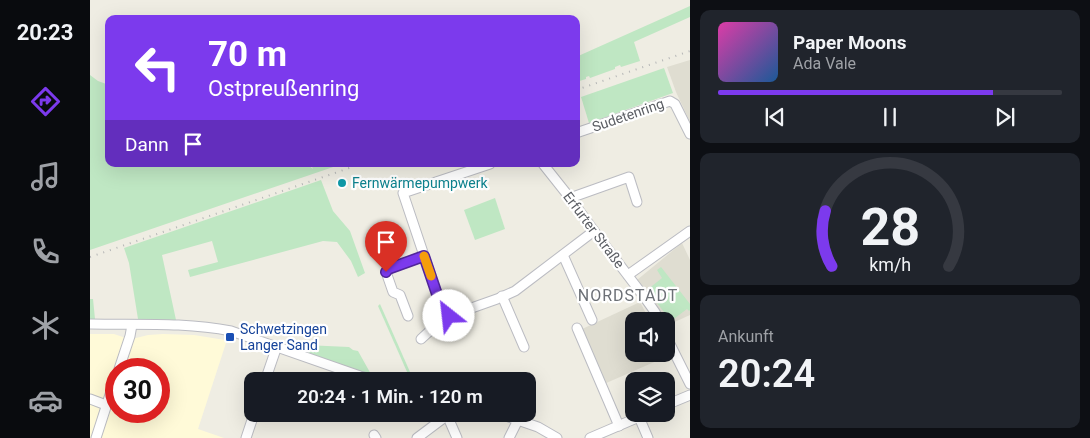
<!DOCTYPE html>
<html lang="de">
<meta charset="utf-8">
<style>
body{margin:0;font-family:Roboto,sans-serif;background:#20242c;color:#f1f3f6;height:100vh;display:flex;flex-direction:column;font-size:19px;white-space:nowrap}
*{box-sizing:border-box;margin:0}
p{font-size:16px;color:#9ea1a6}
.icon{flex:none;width:28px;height:28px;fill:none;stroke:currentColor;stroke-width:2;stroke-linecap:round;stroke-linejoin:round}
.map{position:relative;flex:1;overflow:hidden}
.sheet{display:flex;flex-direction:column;gap:10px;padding:10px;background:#0d0f14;width:400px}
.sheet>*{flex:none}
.top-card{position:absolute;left:15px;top:15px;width:475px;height:152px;border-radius:10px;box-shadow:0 5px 20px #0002;background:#7c3aed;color:#fff;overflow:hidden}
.buttons{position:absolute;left:535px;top:312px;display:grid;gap:10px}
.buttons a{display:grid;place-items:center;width:50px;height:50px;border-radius:10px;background:#171b24;box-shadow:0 5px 20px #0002;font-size:25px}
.speed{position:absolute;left:15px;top:358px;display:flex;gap:10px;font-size:25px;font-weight:700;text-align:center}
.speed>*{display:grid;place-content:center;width:65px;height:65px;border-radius:50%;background:#171b24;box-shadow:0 5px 20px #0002;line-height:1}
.speed .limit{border:8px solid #d22;background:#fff;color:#111}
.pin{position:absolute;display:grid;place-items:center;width:42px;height:42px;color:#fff;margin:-51px -21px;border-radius:50% 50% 50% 0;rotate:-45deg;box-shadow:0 0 5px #0007}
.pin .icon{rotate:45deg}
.me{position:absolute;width:55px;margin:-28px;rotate:331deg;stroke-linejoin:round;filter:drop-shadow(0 0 4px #0008)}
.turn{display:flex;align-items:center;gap:18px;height:105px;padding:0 20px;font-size:22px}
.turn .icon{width:65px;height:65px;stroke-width:2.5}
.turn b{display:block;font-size:35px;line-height:42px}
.then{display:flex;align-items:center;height:48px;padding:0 20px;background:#0003;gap:10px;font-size:19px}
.big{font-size:38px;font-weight:600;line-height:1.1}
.sheet .widget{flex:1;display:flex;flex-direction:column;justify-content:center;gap:8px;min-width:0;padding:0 18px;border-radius:10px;background:#20242c}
.sheet .dial{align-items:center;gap:0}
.dial svg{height:130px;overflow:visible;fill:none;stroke:#363941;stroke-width:7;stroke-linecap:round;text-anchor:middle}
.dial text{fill:#f1f3f6;stroke:none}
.song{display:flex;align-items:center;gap:15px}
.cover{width:60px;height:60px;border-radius:8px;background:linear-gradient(135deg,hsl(320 70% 55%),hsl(210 70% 35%))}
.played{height:5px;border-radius:2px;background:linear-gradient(90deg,#7c3aed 80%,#363941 80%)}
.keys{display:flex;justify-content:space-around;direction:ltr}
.trip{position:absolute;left:154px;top:372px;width:292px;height:50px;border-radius:10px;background:#171b24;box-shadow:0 5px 20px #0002;font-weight:600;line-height:50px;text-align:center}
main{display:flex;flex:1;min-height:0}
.dock{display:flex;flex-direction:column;width:90px;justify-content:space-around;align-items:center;background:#090b0e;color:#9ea1a6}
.dock .icon{width:35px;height:35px}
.dock .on{color:#7c3aed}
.dock b{font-size:22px;color:#f1f3f6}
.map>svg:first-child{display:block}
.commercial{fill:#fffad8;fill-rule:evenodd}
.education{fill:#dfddd1}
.green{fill:#bfe7c3}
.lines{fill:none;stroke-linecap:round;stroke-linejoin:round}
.minor-casing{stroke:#bbbcc2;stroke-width:11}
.minor{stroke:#fff;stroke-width:9}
.rail{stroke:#b6b7b7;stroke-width:2;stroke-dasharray:1 6;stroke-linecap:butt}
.route-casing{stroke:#51269a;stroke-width:12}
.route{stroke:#7c3aed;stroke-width:9}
.slow{stroke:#f59e0b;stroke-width:9}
.culture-dot{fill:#0f9aa8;stroke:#fff;stroke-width:2}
.transit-dot{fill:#1a4fb4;stroke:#fff;stroke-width:2}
.labels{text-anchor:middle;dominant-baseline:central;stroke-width:4.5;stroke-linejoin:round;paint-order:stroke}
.street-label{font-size:14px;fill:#5b5e64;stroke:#fff}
.culture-label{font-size:14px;fill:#0d838f;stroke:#fff;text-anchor:start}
.transit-label{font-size:14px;fill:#164399;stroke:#fff;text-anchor:start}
.quarter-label{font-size:16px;letter-spacing:1px;fill:#6c7076;stroke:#fff}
</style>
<main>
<nav class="dock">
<b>20:23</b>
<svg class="icon on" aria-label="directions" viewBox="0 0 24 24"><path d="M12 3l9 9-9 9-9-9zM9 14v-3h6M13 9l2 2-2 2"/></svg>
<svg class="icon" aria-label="music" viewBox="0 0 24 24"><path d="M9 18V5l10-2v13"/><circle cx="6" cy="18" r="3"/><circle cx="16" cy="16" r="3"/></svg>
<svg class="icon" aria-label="phone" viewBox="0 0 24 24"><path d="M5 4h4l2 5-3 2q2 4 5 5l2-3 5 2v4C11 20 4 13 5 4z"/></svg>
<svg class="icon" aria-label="climate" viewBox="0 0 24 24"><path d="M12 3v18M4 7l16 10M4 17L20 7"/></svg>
<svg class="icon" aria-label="car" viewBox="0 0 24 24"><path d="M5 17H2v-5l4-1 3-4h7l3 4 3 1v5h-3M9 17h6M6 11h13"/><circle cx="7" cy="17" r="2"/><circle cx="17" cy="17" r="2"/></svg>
</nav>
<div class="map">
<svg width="600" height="438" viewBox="0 0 600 438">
<rect width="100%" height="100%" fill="#efede3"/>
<path class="commercial" d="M0,334h24l9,3 13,1 12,-3 15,-1 31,1 31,5 1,3 -28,86 26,9h-134zM26,369h43v42h-43z"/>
<g class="education">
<path d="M600,60v62l-14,-30 -9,-25z"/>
<path d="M592,243l8,17v55l-22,10 -14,-23 -17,-22z"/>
<path d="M550,302l10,19h-16v33h32l2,2 -64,28 -24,-54z"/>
</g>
<g class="green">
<path d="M600,6v11l-56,25 6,19 -19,6 -1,-2 -5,2v2l-25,9 -1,-2 -3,1v2l-10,3v-25z"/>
<path d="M574,68l9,25 -84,30 -8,-26z"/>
<path d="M0,75l8,6 11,4v79h198l6,5 -2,-5h31l-252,86z"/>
<path d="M231,180l12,31 17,20 15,42 -7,4 -7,-16 -14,-19 -14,-1 -133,36 -2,-7 30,-8 -6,-21 -50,14 14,65 -86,1v-22h3l2,20h43l-9,-56 -5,-15z"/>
<path d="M405,198l10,31 -30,11 -11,-30z"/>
<path d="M571,267l29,37v6l-1,1 -2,-2 -16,12 -24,-31 15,-12 -5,-8z"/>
<path d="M290,304l34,77h-3l-33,-75z"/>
<path d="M215,345l44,2 4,3 5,1 14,25 -72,-25v-3z"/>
</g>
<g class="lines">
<g class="minor-casing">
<g id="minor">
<path d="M486,133l94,-32 5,3 15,30"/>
<path d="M400,164l-87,29 40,119 6,4 48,-17 18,-8 79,-60"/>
<path d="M453,164l27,34 24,33 51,67 10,14 4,9"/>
<path d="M480,198l59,-21 8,25"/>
<path d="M473,255l29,65"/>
<path d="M538,275l62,-44"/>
<path d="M412,296l22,51"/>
<path d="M318,316l-8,-21 -7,-3 -7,-20 2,-3 36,-13"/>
<path d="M0,324c47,1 95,-2 141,7l129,45 20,5"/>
<path d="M487,328l42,98"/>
<path d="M576,336l24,48"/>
<path d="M331,339l26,-24"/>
<path d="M29,369l11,-33 2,-11"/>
<path d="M175,381l12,-35"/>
<path d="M0,399l16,6"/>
<path d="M576,405l24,-10"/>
<path d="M410,414l38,13 19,11"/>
<path d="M357,415l10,23"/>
<path d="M549,417l9,21"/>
<path d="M284,435l2,3"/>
<path d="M6,438l20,-62"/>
<path d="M156,438l8,-24"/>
<path d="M327,438l32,-24"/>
<path d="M419,438l9,-18"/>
<path d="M500,438l56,-24"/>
</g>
</g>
<use href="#minor" class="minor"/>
<g class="rail">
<path d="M486,90l114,-39"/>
<path d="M0,257l271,-93"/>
</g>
</g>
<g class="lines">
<g class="route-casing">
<path id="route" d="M296,272l2,-3 36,-13 19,56 6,4"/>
</g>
<use href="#route" class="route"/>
<path class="slow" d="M334,256l7,20"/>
</g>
<circle class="culture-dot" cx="252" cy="183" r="5"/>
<rect class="transit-dot" x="135" y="332" width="10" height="10" rx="2.5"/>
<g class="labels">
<g class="street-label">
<text transform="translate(538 115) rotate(-19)">Sudetenring</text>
<text transform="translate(504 230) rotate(53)">Erfurter Straße</text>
</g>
<g class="culture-label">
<text x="262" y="183">Fernwärmepumpwerk</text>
</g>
<g class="transit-label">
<text x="150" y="329">Schwetzingen<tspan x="150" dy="16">Langer Sand</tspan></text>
</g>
<g class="quarter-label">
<text x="538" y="295">NORDSTADT</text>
</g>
</g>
</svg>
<div class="buttons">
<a><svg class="icon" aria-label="sound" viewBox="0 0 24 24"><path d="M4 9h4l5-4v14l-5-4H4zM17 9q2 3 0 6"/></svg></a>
<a><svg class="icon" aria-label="layers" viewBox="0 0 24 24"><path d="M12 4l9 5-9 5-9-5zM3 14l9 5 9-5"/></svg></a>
</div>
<div class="speed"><div class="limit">30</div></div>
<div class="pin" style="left:296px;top:272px;background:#d93025"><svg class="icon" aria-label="arrive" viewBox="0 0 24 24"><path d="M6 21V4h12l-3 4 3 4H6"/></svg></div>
<svg class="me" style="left:359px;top:316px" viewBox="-20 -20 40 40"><circle r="19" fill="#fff"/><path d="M0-13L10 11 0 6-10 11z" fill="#7c3aed"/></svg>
<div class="trip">20:24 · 1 Min. · 120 m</div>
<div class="top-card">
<div class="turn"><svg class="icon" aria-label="left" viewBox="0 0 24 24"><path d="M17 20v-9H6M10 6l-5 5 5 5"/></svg><div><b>70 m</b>Ostpreußenring</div></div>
<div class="then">Dann<svg class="icon" aria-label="arrive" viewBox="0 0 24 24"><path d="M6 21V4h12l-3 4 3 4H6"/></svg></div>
</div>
</div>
<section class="sheet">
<div class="widget">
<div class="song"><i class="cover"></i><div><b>Paper Moons</b><p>Ada Vale</p></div></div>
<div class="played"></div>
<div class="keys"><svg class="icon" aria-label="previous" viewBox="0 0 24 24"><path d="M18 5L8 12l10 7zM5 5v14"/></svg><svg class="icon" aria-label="pause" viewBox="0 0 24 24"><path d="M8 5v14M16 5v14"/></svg><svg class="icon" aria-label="next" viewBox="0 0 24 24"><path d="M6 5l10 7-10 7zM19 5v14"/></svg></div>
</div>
<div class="widget dial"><svg viewBox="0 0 100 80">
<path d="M14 69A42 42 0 1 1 86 69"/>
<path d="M14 69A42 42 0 0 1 10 35" stroke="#7c3aed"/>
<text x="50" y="56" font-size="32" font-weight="700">28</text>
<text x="50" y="72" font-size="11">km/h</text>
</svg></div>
<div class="widget"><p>Ankunft</p><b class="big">20:24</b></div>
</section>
</main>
